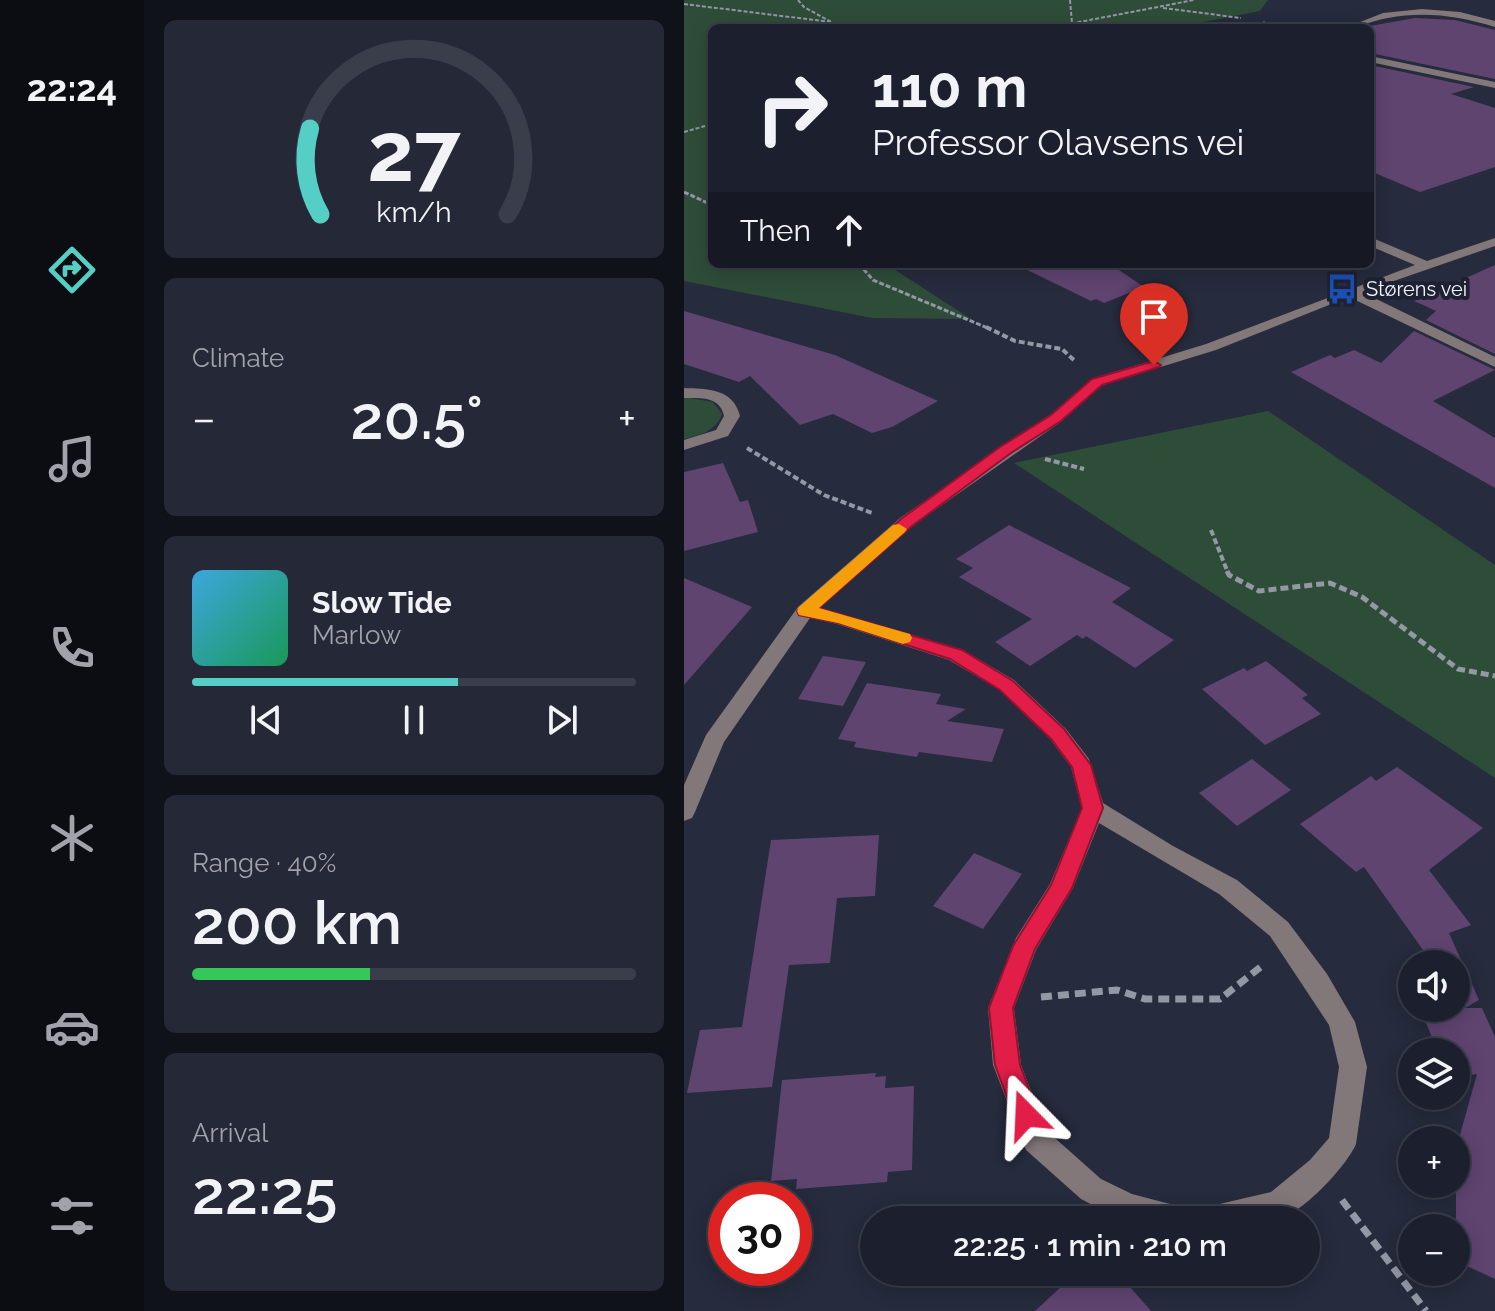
<!DOCTYPE html>
<meta charset="utf-8">
<style>
body{margin:0;font-family:Raleway,sans-serif;background:#252836;color:#f1f3f6;height:100vh;display:flex;flex-direction:column;font-size:30px;white-space:nowrap}
*{box-sizing:border-box;margin:0}
p{font-size:26px;color:#a0a3aa}
.icon{flex:none;width:44px;height:44px;fill:none;stroke:currentColor;stroke-width:2;stroke-linecap:round;stroke-linejoin:round}
.map{position:relative;flex:1;overflow:hidden}
.sheet{display:flex;flex-direction:column;gap:20px;padding:20px;background:#0f1219;width:540px}
.sheet>*{flex:none}
.top-card{position:absolute;left:24px;top:24px;width:666px;height:244px;border-radius:12px;box-shadow:0 4px 20px #0003,0 0 0 2px #3a3e4a;background:#1c202e;color:#f1f3f6;overflow:hidden}
.fabs{position:absolute;left:714px;top:950px;display:grid;gap:16px}
.fabs a{display:grid;place-items:center;width:72px;height:72px;border-radius:50%;background:#1c202e;box-shadow:0 4px 20px #0003,0 0 0 2px #3a3e4a;font-size:40px}
.speed{position:absolute;left:24px;top:1182px;display:flex;gap:16px;font-size:40px;font-weight:700;text-align:center}
.speed>*{display:grid;place-content:center;width:104px;height:104px;border-radius:50%;background:#1c202e;box-shadow:0 4px 20px #0003,0 0 0 2px #3a3e4a;line-height:1}
.speed .limit{border:12px solid #d22;background:#fff;color:#111}
.pin{position:absolute;display:grid;place-items:center;width:68px;height:68px;color:#fff;margin:-82px -34px;border-radius:50% 50% 50% 0;rotate:-45deg;box-shadow:0 0 8px #0007}
.pin .icon{rotate:45deg}
.me{position:absolute;width:88px;margin:-44px;rotate:339deg;stroke-linejoin:round;filter:drop-shadow(0 0 6px #0008)}
.turn{display:flex;align-items:center;gap:28px;height:168px;padding:0 32px;font-size:36px}
.turn .icon{width:104px;height:104px;stroke-width:2.5}
.turn b{display:block;font-size:56px;line-height:68px}
.then{display:flex;align-items:center;height:76px;padding:0 32px;background:#0003;gap:16px;font-size:30px}
.big{font-size:60px;font-weight:600;line-height:1.1}
.sheet .card{flex:1;display:flex;flex-direction:column;justify-content:center;gap:12px;min-width:0;padding:0 28px;border-radius:12px;background:#252836}
.sheet .dial{align-items:center;gap:0}
.dial svg{height:208px;overflow:visible;fill:none;stroke:#3a3e4a;stroke-width:7;stroke-linecap:round;text-anchor:middle}
.dial text{fill:#f1f3f6;stroke:none}
.song{display:flex;align-items:center;gap:24px}
.cover{width:96px;height:96px;border-radius:12px;background:linear-gradient(135deg,hsl(200 70% 55%),hsl(150 70% 35%))}
.played{height:8px;border-radius:4px;background:linear-gradient(90deg,#55cec5 60%,#3a3e4a 60%)}
.keys{display:flex;justify-content:space-around;direction:ltr}
.heat{display:flex;justify-content:space-between;align-items:center;font-size:44px;direction:ltr}
.charge{height:12px;border-radius:6px;background:linear-gradient(90deg,#34c759 40%,#3a3e4a 0)}
.trip{position:absolute;left:176px;top:1206px;width:460px;height:80px;border-radius:40px;background:#1c202e;box-shadow:0 4px 20px #0003,0 0 0 2px #3a3e4a;font-weight:600;line-height:80px;text-align:center}
main{display:flex;flex:1;min-height:0}
.tabs{display:flex;flex-direction:column;width:144px;justify-content:space-around;align-items:center;background:#0b0d12;color:#a0a3aa}
.tabs .icon{width:56px;height:56px}
.tabs .active{color:#55cec5}
.tabs b{font-size:36px;color:#f1f3f6}
.map>svg:first-child{display:block}
.green{fill:#2e4d38}
.building{fill:#5f4470}
.lines{fill:none;stroke-linecap:round;stroke-linejoin:round}
.path-far4{stroke:#9498a5;stroke-width:2;stroke-dasharray:4 2;stroke-linecap:butt}
.path-far3{stroke:#9498a5;stroke-width:3;stroke-dasharray:5 2;stroke-linecap:butt}
.path-far2{stroke:#9498a5;stroke-width:4;stroke-dasharray:6 3;stroke-linecap:butt}
.path-far1{stroke:#9498a5;stroke-width:5;stroke-dasharray:8 4;stroke-linecap:butt}
.path{stroke:#9498a5;stroke-width:7;stroke-dasharray:11 6;stroke-linecap:butt}
.minor{fill:#827779;fill-rule:evenodd}
.route{fill:#e11d48;stroke:#92132f;stroke-width:2}
.slow{fill:#f59e0b}
.labels{text-anchor:middle;dominant-baseline:central;stroke-width:8;stroke-linejoin:round;paint-order:stroke}
.far-poi-label{font-size:20px;fill:#f0f3fd;stroke:#1d2132;text-anchor:start}
</style>
<main>
<nav class="tabs">
<b>22:24</b>
<svg class="icon active" aria-label="directions" viewBox="0 0 24 24"><path d="M12 3l9 9-9 9-9-9zM9 14v-3h6M13 9l2 2-2 2"/></svg>
<svg class="icon" aria-label="music" viewBox="0 0 24 24"><path d="M9 18V5l10-2v13"/><circle cx="6" cy="18" r="3"/><circle cx="16" cy="16" r="3"/></svg>
<svg class="icon" aria-label="phone" viewBox="0 0 24 24"><path d="M5 4h4l2 5-3 2q2 4 5 5l2-3 5 2v4C11 20 4 13 5 4z"/></svg>
<svg class="icon" aria-label="climate" viewBox="0 0 24 24"><path d="M12 3v18M4 7l16 10M4 17L20 7"/></svg>
<svg class="icon" aria-label="car" viewBox="0 0 24 24"><path d="M5 17H2v-5l4-1 3-4h7l3 4 3 1v5h-3M9 17h6M6 11h13"/><circle cx="7" cy="17" r="2"/><circle cx="17" cy="17" r="2"/></svg>
<svg class="icon" aria-label="filters" viewBox="0 0 24 24"><path d="M4 7h16M4 17h16"/><circle cx="9" cy="7" r="2"/><circle cx="15" cy="17" r="2"/></svg>
</nav>
<section class="sheet">
<div class="card dial"><svg viewBox="0 0 100 80">
<path d="M14 69A42 42 0 1 1 86 69"/>
<path d="M14 69A42 42 0 0 1 10 36" stroke="#55cec5"/>
<text x="50" y="56" font-size="32" font-weight="700">27</text>
<text x="50" y="72" font-size="11">km/h</text>
</svg></div>
<div class="card"><p>Climate</p>
<div class="heat"><a>−</a><b class="big">20.5°</b><a>+</a></div>
</div>
<div class="card">
<div class="song"><i class="cover"></i><div><b>Slow Tide</b><p>Marlow</p></div></div>
<div class="played"></div>
<div class="keys"><svg class="icon" aria-label="previous" viewBox="0 0 24 24"><path d="M18 5L8 12l10 7zM5 5v14"/></svg><svg class="icon" aria-label="pause" viewBox="0 0 24 24"><path d="M8 5v14M16 5v14"/></svg><svg class="icon" aria-label="next" viewBox="0 0 24 24"><path d="M6 5l10 7-10 7zM19 5v14"/></svg></div>
</div>
<div class="card"><p>Range · 40%</p><b class="big">200 km</b><div class="charge"></div></div>
<div class="card"><p>Arrival</p><b class="big">22:25</b></div>
</section>
<div class="map">
<svg width="811" height="1311" viewBox="0 0 811 1311">
<rect width="100%" height="100%" fill="#262b3d"/>
<g class="green">
<path d="M0,0h584l-8,11 -57,11 2,6h-493v236h174l85,55 -99,-1 -188,-37z"/>
<path d="M0,397l29,5 9,12c-5,16 -23,22 -38,25z"/>
<path d="M584,411l227,154v213l-481,-315z"/>
</g>
<g class="building">
<path d="M731,18l40,2 40,10v49l-125,-26v-27z"/>
<path d="M686,65l104,22 -23,7 44,14v59l-75,25 -50,-21z"/>
<path d="M331,264h95l34,23 -40,16 -8,-4 -5,2z"/>
<path d="M811,265v89l-69,-34 10,-9 -22,-10z"/>
<path d="M0,311l151,44 103,46 -46,26 -20,6 -39,-19 -33,11 -50,-49 -11,6 -55,-18z"/>
<path d="M730,331l81,39 -62,31 62,37v50l-204,-116 39,-17 5,3 19,-8 27,13z"/>
<path d="M39,463l17,39 8,-2 10,32 -74,19v-79z"/>
<path d="M325,525l122,63 -19,14 62,38 -39,28 -49,-32 -3,3 -6,-4 -47,31 -35,-24 37,-23 -73,-42 14,-9 -17,-9z"/>
<path d="M0,578l68,29 -68,78z"/>
<path d="M139,656l43,6 -23,44 -45,-7z"/>
<path d="M582,661l42,34 -6,3 19,16 -56,31 -63,-56 42,-21 3,3z"/>
<path d="M183,683l74,11 -5,10 30,5 -19,12 57,8 -12,33 -73,-10 -2,5 -63,-10 2,-5 -18,-3z"/>
<path d="M568,759l39,31 -54,36 -38,-33z"/>
<path d="M713,767l86,61 -54,42 42,55 -22,8 30,67 -14,8h17l13,29v242l-39,-18v-112l21,-75 -21,3v-25h-18l-18,-44h44l-8,-11v-33h-23l-69,-97 -8,5 -56,-48 71,-48 5,5z"/>
<path d="M195,835l-4,61 -38,2 -7,65 -41,2 -17,122 -85,6 13,-63 42,-3 29,-187z"/>
<path d="M290,853l48,21 -39,55 -50,-23z"/>
<path d="M192,1073l-1,4 11,-1 -1,12 29,-2 -2,84 -24,2 -1,10 -91,7 1,-10 -26,2 11,-101z"/>
<path d="M393,1272h40l34,39h-116z"/>
</g>
<g class="lines">
<g class="path-far4">
<path d="M114,0l6,7 38,21"/>
<path d="M386,0l2,23"/>
<path d="M0,4l147,18"/>
<path d="M479,8l78,10"/>
<path d="M364,28l146,-28"/>
<path d="M0,132l28,-8"/>
</g>
<g class="path-far3">
<path d="M0,192l28,13"/>
<path d="M175,264l14,16 117,49"/>
</g>
<g class="path-far2">
<path d="M302,327l29,14 47,8 14,13"/>
<path d="M63,448l77,47 48,18"/>
<path d="M361,459l39,10"/>
<path d="M527,530l17,43"/>
</g>
<path class="path-far1" d="M543,571l2,4 30,16 71,-8 32,14 96,72 37,7"/>
<g class="path">
<path d="M357,997l76,-7 28,9h75l42,-33"/>
<path d="M658,1200l84,111"/>
</g>
<g class="minor">
<path d="M738,9l38,3 35,9v6c-36,-11 -70,-16 -107,-9 -15,2 -28,10 -43,10l38,-15z"/>
<path d="M580,21l8,7h-9l-3,-4z"/>
<path d="M686,56l125,26v6l-125,-26z"/>
<path d="M686,237l57,24 68,-23v8l-133,46 133,65v10l-146,-70 -133,53 -114,35 -40,36 -150,105 -92,82 143,42 51,30 52,49 23,30 14,44 70,43 64,34 51,42 39,52 28,48 12,45 -11,77c-9,22 -56,72 -80,76 -26,4 -56,0 -82,0l4,-11 73,-17 39,-32 19,-22 10,-71 -10,-42 -59,-89 -51,-42 -120,-71 -26,65 -37,62 -22,58 7,57 26,66 54,48 31,15 57,15 4,11h-72l-40,-21 -55,-49 -33,-85 -5,-57 28,-70 34,-54 32,-76 -11,-41 -21,-28 -50,-49 -51,-30 -112,-36 -27,-6 -86,124 -29,70 -3,6 -8,3v-36l22,-50 92,-128 102,-89 150,-103 42,-36 114,-35 209,-79 -45,-19z"/>
<path d="M0,388c23,1 49,0 56,28l-12,20 -44,14v-10l32,-10 8,-14c-4,-20 -24,-18 -40,-18z"/>
</g>
</g>
<path class="route" d="M470,361l7,4 -2,2 -57,18 -41,36 -50,32 -99,73 -93,82 143,42 51,31 51,48 27,36 12,43 -31,80 -37,61 -22,59 7,57 19,50 -4,9 -9,3 -9,-3 -22,-59 -6,-57 24,-62 38,-61 31,-77 -10,-41 -21,-28 -51,-49 -50,-31 -112,-36 -39,-8 -2,-4 104,-92 99,-72 51,-32 41,-36z"/>
<path class="slow" d="M215,524l8,5 -2,3 -86,76 91,26 2,4 -2,4 -7,2 -65,-21 -39,-8 -2,-4 2,-4 94,-82z"/>
<defs>
<g id="bus-bare" transform="scale(2.4)"><path d="M-5-6H5V4H4V6H2V4H-2V6H-4V4H-5ZM-3.5-4V0h7V-4ZM-3.5 1.2v1.5H-2V1.2ZM2 1.2v1.5H3.5V1.2Z" fill="#1a4fb4" stroke="#1d2132" stroke-width="2.5" paint-order="stroke"/></g>
</defs>
<g fill-rule="evenodd">
<use href="#bus-bare" x="658" y="289"/>
</g>
<g class="labels">
<g class="far-poi-label">
<text x="682" y="289">Størens vei</text>
</g>
</g>
</svg>
<div class="fabs">
<a><svg class="icon" aria-label="sound" viewBox="0 0 24 24"><path d="M4 9h4l5-4v14l-5-4H4zM17 9q2 3 0 6"/></svg></a>
<a><svg class="icon" aria-label="layers" viewBox="0 0 24 24"><path d="M12 4l9 5-9 5-9-5zM3 14l9 5 9-5"/></svg></a>
<a>+</a>
<a>−</a>
</div>
<div class="speed"><div class="limit">30</div></div>
<div class="pin" style="left:470px;top:365px;background:#d93025"><svg class="icon" aria-label="arrive" viewBox="0 0 24 24"><path d="M6 21V4h12l-3 4 3 4H6"/></svg></div>
<svg class="me" style="left:342px;top:1115px" viewBox="-20 -20 40 40"><path d="M0-17L14 15 0 8-14 15z" fill="#e11d48" stroke="#fff" stroke-width="4"/></svg>
<div class="trip">22:25 · 1 min · 210 m</div>
<div class="top-card">
<div class="turn"><svg class="icon" aria-label="right" viewBox="0 0 24 24"><path d="M7 20v-9h11M14 6l5 5-5 5"/></svg><div><b>110 m</b>Professor Olavsens vei</div></div>
<div class="then">Then<svg class="icon" aria-label="ahead" viewBox="0 0 24 24"><path d="M12 20V5M6 11l6-6 6 6"/></svg></div>
</div>
</div>
</main>
